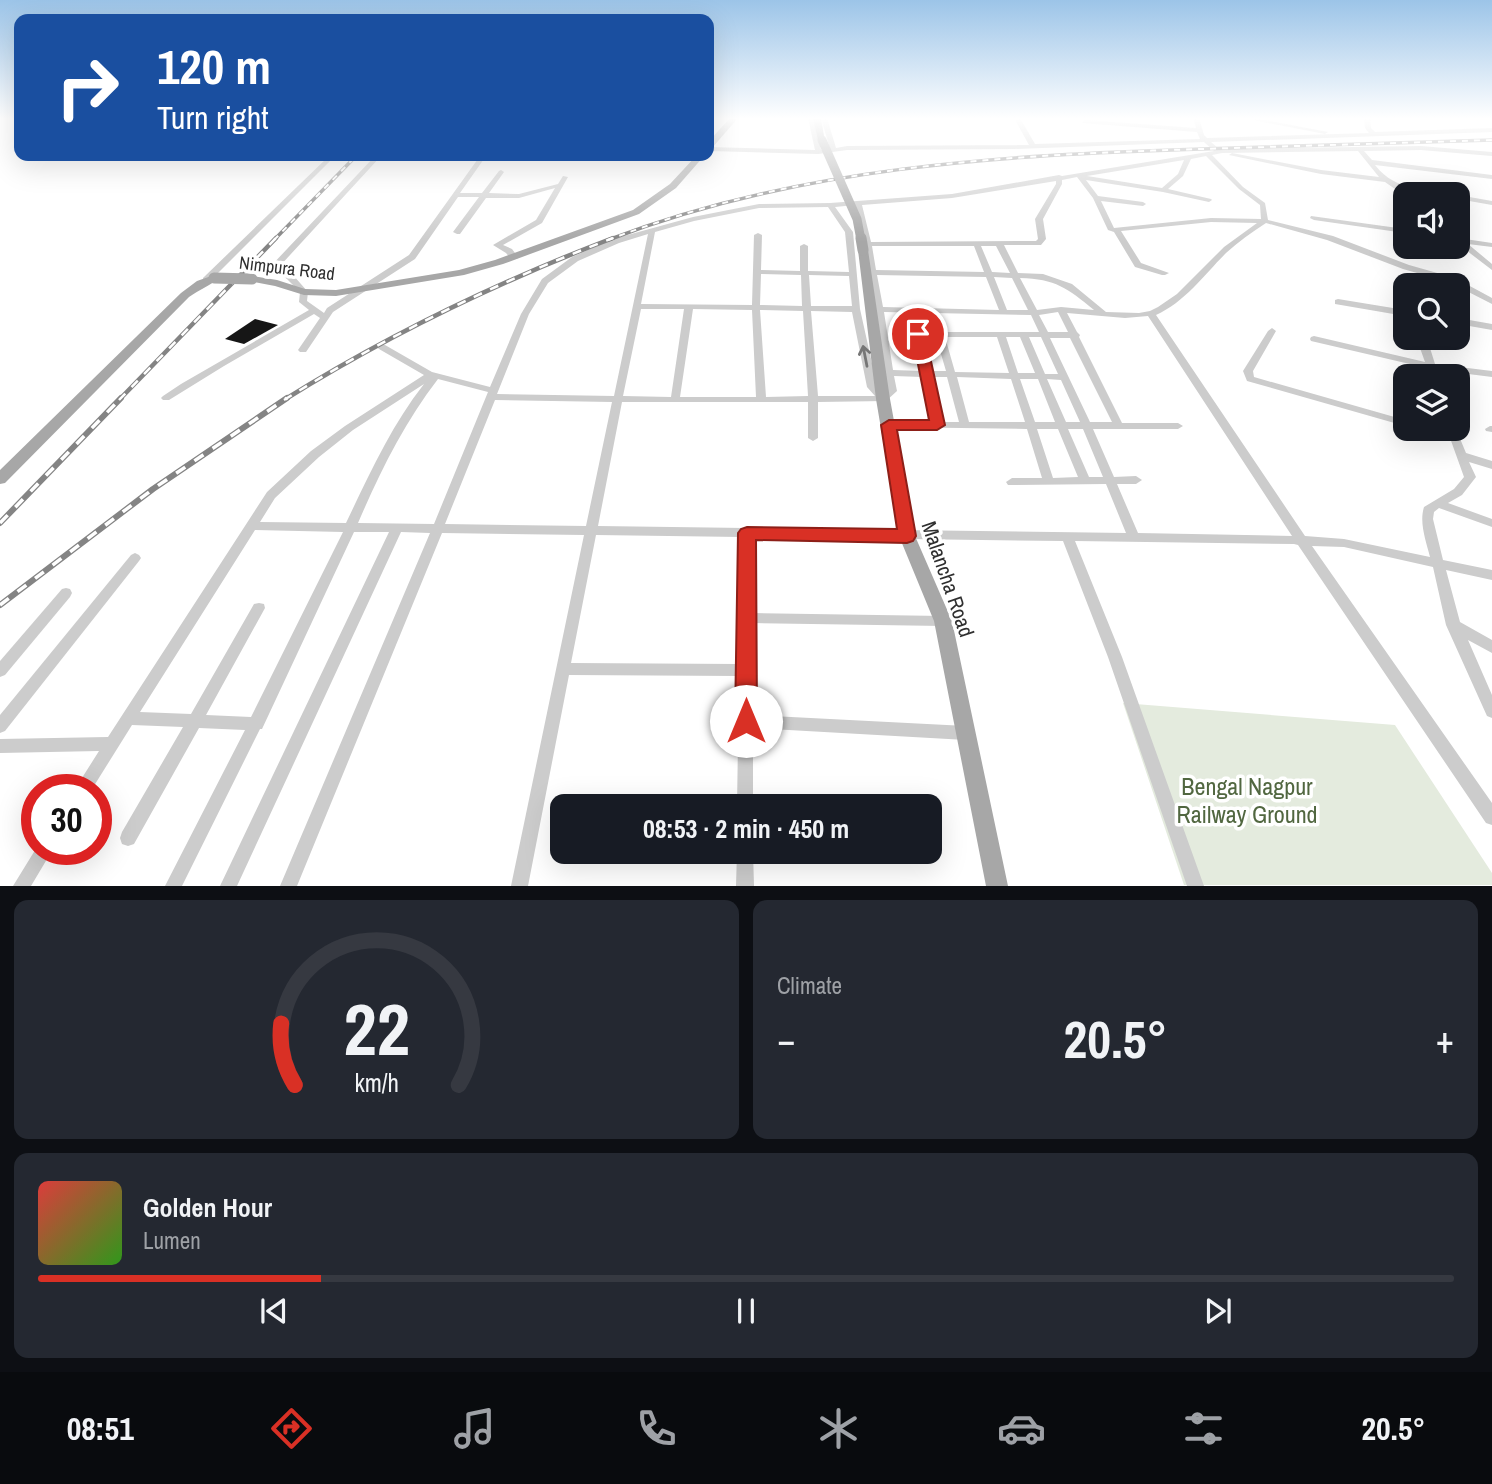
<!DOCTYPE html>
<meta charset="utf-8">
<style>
body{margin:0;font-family:"Archivo Narrow",sans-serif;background:#242831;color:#f1f3f6;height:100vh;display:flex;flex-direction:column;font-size:26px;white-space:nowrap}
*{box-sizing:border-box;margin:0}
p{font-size:23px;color:#9ea1a6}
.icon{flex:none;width:38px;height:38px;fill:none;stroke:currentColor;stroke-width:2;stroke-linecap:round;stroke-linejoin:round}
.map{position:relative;height:886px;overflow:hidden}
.panel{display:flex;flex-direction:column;gap:14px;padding:14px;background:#0d0f14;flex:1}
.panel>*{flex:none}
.hud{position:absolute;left:14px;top:14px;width:700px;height:147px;border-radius:14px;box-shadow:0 7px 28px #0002;background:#1a4fa0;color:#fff;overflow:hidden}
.controls{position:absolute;left:1393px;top:182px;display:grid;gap:14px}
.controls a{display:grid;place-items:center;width:77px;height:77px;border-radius:14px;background:#171b24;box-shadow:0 7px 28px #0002;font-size:35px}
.speed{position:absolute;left:21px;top:774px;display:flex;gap:14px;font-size:35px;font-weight:700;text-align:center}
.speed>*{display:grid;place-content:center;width:91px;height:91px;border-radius:50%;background:#171b24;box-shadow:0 7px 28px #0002;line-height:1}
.speed .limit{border:10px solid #d22;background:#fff;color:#111}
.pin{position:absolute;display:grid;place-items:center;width:60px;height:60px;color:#fff;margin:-30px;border:4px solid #fff;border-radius:50%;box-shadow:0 2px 7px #0007}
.me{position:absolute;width:77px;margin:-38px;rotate:0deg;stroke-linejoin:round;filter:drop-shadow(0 0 5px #0008)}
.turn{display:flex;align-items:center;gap:24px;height:147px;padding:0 28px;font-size:32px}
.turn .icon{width:91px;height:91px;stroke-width:2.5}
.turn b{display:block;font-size:49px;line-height:60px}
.big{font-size:52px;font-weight:700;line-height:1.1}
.panel .widget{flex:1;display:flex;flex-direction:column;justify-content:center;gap:10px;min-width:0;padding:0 24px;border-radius:14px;background:#242831}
.panel .dial{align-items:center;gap:0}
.dial svg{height:182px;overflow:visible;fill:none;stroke:#363941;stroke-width:7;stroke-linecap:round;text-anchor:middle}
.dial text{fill:#f1f3f6;stroke:none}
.song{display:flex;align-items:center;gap:21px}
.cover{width:84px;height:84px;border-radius:10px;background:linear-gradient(135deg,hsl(0 70% 55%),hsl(110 70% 35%))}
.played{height:7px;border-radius:4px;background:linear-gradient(90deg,#d93025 20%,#363941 20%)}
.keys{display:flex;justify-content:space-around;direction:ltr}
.heat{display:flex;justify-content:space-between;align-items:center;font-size:38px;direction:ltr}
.panel .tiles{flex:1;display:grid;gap:14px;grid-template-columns:1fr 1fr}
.widget:last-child{grid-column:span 2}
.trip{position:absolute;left:550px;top:794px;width:392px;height:70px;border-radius:14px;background:#171b24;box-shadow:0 7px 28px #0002;font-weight:700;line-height:70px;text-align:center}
.tabs{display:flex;height:112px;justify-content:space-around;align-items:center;background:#090b0e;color:#9ea1a6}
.tabs .icon{width:49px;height:49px}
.tabs .selected{color:#d93025}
.tabs b{font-size:32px;color:#f1f3f6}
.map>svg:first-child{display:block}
.green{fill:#e4ebde}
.building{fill:#161616}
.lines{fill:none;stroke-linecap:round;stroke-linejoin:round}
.minor{fill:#ccc;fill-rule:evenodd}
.major{fill:#a7a7a7;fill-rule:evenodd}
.rail-far2-casing{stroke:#848484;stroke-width:3.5}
.rail-far1-casing{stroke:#848484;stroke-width:4.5}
.rail-casing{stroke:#848484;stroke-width:6}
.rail-far2{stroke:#fff;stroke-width:2;stroke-dasharray:6;stroke-linecap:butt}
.rail-far1{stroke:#fff;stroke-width:2.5;stroke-dasharray:9;stroke-linecap:butt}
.rail{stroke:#fff;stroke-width:3.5;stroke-dasharray:11;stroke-linecap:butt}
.major-bridge-far1{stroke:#a7a7a7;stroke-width:9}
.major-bridge{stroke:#a7a7a7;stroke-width:11}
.oneway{stroke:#767676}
.route{fill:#d93025;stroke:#8d1f18;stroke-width:2}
.labels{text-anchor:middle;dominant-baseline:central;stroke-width:7;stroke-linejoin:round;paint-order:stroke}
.far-street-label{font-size:18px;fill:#2f2f2f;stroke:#fff}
.street-label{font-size:21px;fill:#2f2f2f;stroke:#fff}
.near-park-label{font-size:24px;fill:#516740;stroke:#fff}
</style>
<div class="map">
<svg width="1492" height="886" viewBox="0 0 1492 886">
<rect width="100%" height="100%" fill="#fff"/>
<path class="green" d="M1123,703l272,22 97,148v12h-308z"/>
<path class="building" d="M255,319l23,6 -34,19 -19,-5z"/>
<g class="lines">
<g class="minor">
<path d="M808,118h6l7,32 9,-1 -9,-31h6l9,30 11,-2 182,-1 -15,-27h6l15,26 165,-5 -3,-7 -114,-9 -1,-1 3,-2 111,8 -3,-10h6l5,17 3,3 162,-5 -4,-5 -1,-10h6l1,10 4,4 117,-4v4l-281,10 8,7 202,-3 71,6v4l-71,-6 -57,1 8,9 120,15v4l-117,-14c24,30 44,16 72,29h-13l-32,-6 6,6h-3v2l-20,-14 -64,-8 -92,-19 3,-2 89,17 58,7 -21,-26 -136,2 -10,2 31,32 22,16 3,17 65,16 76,29 46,13 37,20v6l-43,-22 -46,-13 -76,-29 -61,-17c-14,9 -28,19 -40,30 -22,22 -41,49 -70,62l149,221 39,3 86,18c-4,-16 -11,-34 -6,-50l30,-18 10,-12 -14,-39 -27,-7 -1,-2h16l9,2 -1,-2h10l10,24 26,8v8l-23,-7 7,15 -14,18 -14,8 44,16v8l-53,-19 -5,4 -1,7 10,41 49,10v10l-46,-10 14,52 32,18v13l-24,-13 24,55v23l-5,-2 -41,-91 -13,-58 -89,-20 -32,-1 180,257v22l-6,-2 -188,-278 -4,-1 -219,-3 47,116 82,229h-17l-79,-229 -45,-116 -310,-4v76l190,3 5,1 2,4 -2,4 -5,1 -190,-3v92l213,11 5,2 2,5 -2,5 -5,2 -213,-12v79h-16l2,-131 -170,-1 -41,211h-17l73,-351 -142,-2 -145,353h-17l150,-353 -29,-1 -164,354h-17l169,-354h-35l-92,197h-2l-78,157h-17l80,-156 -46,-2 -65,116 -6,2 -6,-2 -2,-6 2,-6 61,-105 -51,-2 -40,64h-17l24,-38 -99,2v-14l108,-2 159,-245 44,-41 34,-25 79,-51 -45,-26 -2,-2 2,-2h6l47,27 58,15 31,-73 21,-35 30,-22 41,-18 80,-22 66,-13 71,-1 122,-9 107,-19 3,1 152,-25 -10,-9 -190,7 -167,1 -29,4 -109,-3v-4l106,3zM1206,156l33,33 21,16 1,14 -50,-1 -97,10 -13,-27 42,5 3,-2 -3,-2 -45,-6 -12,-16 77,12 46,10 3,-2 -1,-1 -43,-10 15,-13 8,-17zM1184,160l-6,14 -16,14 -75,-12zM1077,177l16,21 15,32 6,2 21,35 27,8h3l4,-2 -28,-10 -20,-32 90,-9 46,1 -33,24 -47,47 -19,13 -8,4 -11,2 -33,-1 -34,-28 -29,-10 -25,-1 -14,-28h37l5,-6 -3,-20 19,-35v-4zM1056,181v3l-21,35 3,20 -2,2 -165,1 -9,-37 90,-7zM855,205l10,43 9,59 -1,2 2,2 12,79 -4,3 -6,-7 -17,-77 -7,-77 -18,-25zM828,207l17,25 4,40 -41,-1v-25l-4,-2 -4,2v25l-39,-1 1,-35 -4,-2 -4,2 -2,70 -111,-1 14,-72 39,-11 65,-13zM648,234l-34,162 -117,-2 32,-80 19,-31 30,-22 41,-18zM872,246h102l10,26 -108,-2zM981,246h15l14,27 -18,-1zM761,274l40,1 1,31 -42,-1zM809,275l40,1 3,30h-41zM877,275l109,2 13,33 -116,-3zM994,277l18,1 16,32h-21zM1020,278c36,1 47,10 74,32l-33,-3 -24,3zM641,309h43l-13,88 -48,-1zM693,309l59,1 4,87h-76zM760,310l43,1 5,85 -42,1zM811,311l41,1 15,75 8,9h-57zM884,312l147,3 8,17h-124l-1,2 7,37 -28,-1zM1058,312l10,20h-20l-9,-17zM1067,313l58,5 23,-2 144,220 -154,-3 -21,-49h19l6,-4 -6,-4 -22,1 -21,-48h85l5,-3 -5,-3h-56l-43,-86 1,-2 -3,-3zM923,337h13l10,34h-16zM945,337h52l12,36 -54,-1zM1006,337h14l15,36h-17zM1029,337h12l17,37h-13zM1050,338h20l42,84h-22zM894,376l28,1 9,45h-42l-5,3 1,2 142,2 15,49h-30l-6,4 2,3 98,-1 20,49 -528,-7 24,-124h186v36l5,3 5,-3v-36l68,-1 11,-10zM932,377h15l12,45h-18zM957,377l54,2 14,43h-56zM438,379l50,13 -54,132 -76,-1c22,-51 46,-100 80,-144zM1020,379h18l17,43h-20zM1047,379l14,1 19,42h-14zM424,384c-33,42 -55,91 -78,139l-86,-1 15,-24 44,-41 34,-27zM495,400l117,2 -26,124 -141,-2zM1037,429h21l20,48 -25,1zM1068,429h15l20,48h-14zM255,530l88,2 -92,185 -45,-2 59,-107 -1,-4 -5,-1 -5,1 -63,110 -51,-2zM596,535l145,2 -2,127 -168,-1z"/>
<path d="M1243,118h11l74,14 -3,2z"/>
<path d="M1375,118h13l-3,2z"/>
<path d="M329,156h6l-126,126h-6v-4z"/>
<path d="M375,156h6l-102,111 14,8 15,17 -1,9 17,12 3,-5 82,-53 71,-99h6l-26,37h22l17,-22 2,-1 3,2 -15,21 30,1 39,-10 5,-8 5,1 -26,46 -39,22 9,4 6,8 -1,2h-6l-5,-6 -13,-8 43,-25 19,-32 -36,10h-33l-26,36h-3l-4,-2 26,-35h-21l-43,62 -82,53 -27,40h-6l-2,-2 22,-32 -6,-4 -90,52 -55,34h-6l-2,-2 2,-2 18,-12 128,-74 -10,-8 1,-10 -13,-13 -17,-12z"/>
<path d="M1458,195l34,6v4l-34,-6z"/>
<path d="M1311,216l94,13v4l-91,-13 -4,-2z"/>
<path d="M1458,238l34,5v4l-24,-3 24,20v6l-34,-26z"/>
<path d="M1338,299l67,11v6l-70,-12v-4z"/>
<path d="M1458,318l34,6v6l-34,-6z"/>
<path d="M1272,328l4,3 -23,40 1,6 151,43v6l-158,-45 -4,-10 25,-40z"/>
<path d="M1314,336l111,26 -5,-14 5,-3 5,3 5,16 57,7v6l-55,-7 3,6h-10l-3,-8 -116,-27 -1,-2 1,-2z"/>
<path d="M1490,426h2v6l-6,-1 -1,-2z"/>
<path d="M135,553l4,2 2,3 -2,3 -134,170 -5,2v-18l131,-160z"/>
<path d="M66,588l4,1 2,4 -2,4 -65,78 -5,2v-16l62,-72z"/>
<path d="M37,847v2h16l-22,37h-18z"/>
<path d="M737,852h16l1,34h-18z"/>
</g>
<g class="major">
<path d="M730,118h8l-26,30h-3v-7z"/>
<path d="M813,118h8l4,24 -7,-2z"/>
<path d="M696,156h8l-28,32 -37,26 -136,50 -39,11 -128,21 -32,-1 -29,-9 -27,-5 -1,-2 5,-3 25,4 28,9 31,1 123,-20 36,-10 138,-50 37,-26z"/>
<path d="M863,247l5,3 22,149 25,137 37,85 56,265h-22l-52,-265 -35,-85 -23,-137 -18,-149z"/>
<path d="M214,275l5,3c-8,7 -20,12 -30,19l-184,186 -5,1v-14l181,-177 16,-12z"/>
</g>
<g class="rail-far2-casing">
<g id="rail-far2">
<path d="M274,240l82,-84"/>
<path d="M608,240c190,-73 392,-85 593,-91 97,-3 194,-6 291,-9"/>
</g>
</g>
<g class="rail-far1-casing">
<g id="rail-far1">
<path d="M119,400l157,-162"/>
<path d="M284,400c104,-65 214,-118 329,-162"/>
</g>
</g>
<g class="rail-casing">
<g id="rail">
<path d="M0,523l121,-125"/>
<path d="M0,605l153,-116 134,-91"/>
</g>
</g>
<use href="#rail-far2" class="rail-far2"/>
<use href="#rail-far1" class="rail-far1"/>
<use href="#rail" class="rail"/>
<path class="major-bridge-far1" d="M822,140l35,79 4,21"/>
<g class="major-bridge">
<path d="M861,238l2,12"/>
<path d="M214,278l38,1"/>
</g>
</g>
<defs><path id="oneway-shaft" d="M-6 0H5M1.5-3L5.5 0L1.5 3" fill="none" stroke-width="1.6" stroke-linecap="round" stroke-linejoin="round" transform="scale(1.75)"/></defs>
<use class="oneway" href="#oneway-shaft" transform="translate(865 356) rotate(-101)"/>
<linearGradient id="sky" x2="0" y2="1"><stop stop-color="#9cc4e8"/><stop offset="0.49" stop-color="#fff"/><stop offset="1" stop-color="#fff" stop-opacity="0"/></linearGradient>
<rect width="1492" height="242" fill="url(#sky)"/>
<path class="route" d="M918,330l7,4 20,91 -8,5h-40l19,106 -3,5 -6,2 -151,-3 1,181 -3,7 -8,3 -8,-3 -3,-7 3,-188 3,-4 6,-2 150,2 -16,-104 8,-5h40l-17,-86z"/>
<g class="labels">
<g class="far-street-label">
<text transform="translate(287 268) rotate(7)">Nimpura Road</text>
</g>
<g class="street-label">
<text transform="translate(948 579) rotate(71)">Malancha Road</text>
</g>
<g class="near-park-label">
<text x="1247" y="786">Bengal Nagpur<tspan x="1247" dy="28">Railway Ground</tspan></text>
</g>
</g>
</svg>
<div class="controls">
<a><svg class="icon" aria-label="sound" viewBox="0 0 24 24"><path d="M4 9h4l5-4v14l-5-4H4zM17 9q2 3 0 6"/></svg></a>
<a><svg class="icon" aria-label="search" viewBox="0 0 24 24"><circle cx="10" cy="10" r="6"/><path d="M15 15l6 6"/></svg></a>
<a><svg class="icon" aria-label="layers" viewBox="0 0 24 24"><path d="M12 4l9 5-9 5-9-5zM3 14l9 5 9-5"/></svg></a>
</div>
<div class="speed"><div class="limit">30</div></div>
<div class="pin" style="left:918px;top:334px;background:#d93025"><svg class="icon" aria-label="arrive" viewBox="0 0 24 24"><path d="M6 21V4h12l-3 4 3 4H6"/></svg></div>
<svg class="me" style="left:746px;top:721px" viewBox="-20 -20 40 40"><circle r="19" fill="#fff"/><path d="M0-13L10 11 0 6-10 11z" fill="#d93025"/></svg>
<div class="trip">08:53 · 2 min · 450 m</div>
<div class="hud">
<div class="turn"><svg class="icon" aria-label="right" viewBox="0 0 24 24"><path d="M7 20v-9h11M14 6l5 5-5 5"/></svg><div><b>120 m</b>Turn right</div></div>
</div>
</div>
<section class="panel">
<div class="tiles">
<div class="widget dial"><svg viewBox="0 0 100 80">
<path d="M14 69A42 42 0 1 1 86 69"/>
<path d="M14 69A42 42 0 0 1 8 42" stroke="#d93025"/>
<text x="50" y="56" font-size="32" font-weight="700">22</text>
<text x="50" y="72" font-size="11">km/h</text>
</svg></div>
<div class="widget"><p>Climate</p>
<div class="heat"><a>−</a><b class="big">20.5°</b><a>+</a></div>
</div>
<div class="widget">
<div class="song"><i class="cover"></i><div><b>Golden Hour</b><p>Lumen</p></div></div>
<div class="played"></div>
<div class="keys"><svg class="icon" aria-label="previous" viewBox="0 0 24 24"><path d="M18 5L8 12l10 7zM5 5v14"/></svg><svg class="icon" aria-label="pause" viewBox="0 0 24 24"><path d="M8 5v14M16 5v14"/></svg><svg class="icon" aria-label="next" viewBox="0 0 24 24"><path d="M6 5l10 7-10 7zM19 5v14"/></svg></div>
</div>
</div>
</section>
<nav class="tabs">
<b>08:51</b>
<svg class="icon selected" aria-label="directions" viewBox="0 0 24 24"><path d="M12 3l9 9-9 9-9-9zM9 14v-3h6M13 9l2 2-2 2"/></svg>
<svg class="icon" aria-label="music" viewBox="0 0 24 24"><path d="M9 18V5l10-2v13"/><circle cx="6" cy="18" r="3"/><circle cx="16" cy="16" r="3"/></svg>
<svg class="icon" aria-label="phone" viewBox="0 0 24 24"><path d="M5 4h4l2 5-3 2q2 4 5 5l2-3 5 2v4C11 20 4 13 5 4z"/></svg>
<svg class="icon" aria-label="climate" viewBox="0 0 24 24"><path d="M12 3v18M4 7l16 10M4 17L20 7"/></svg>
<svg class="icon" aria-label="car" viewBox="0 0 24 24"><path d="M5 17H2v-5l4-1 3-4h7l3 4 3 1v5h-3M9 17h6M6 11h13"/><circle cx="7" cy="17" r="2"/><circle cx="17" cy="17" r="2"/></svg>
<svg class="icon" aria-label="filters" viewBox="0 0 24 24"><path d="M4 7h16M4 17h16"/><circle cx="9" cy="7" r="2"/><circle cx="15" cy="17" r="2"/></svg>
<b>20.5°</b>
</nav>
